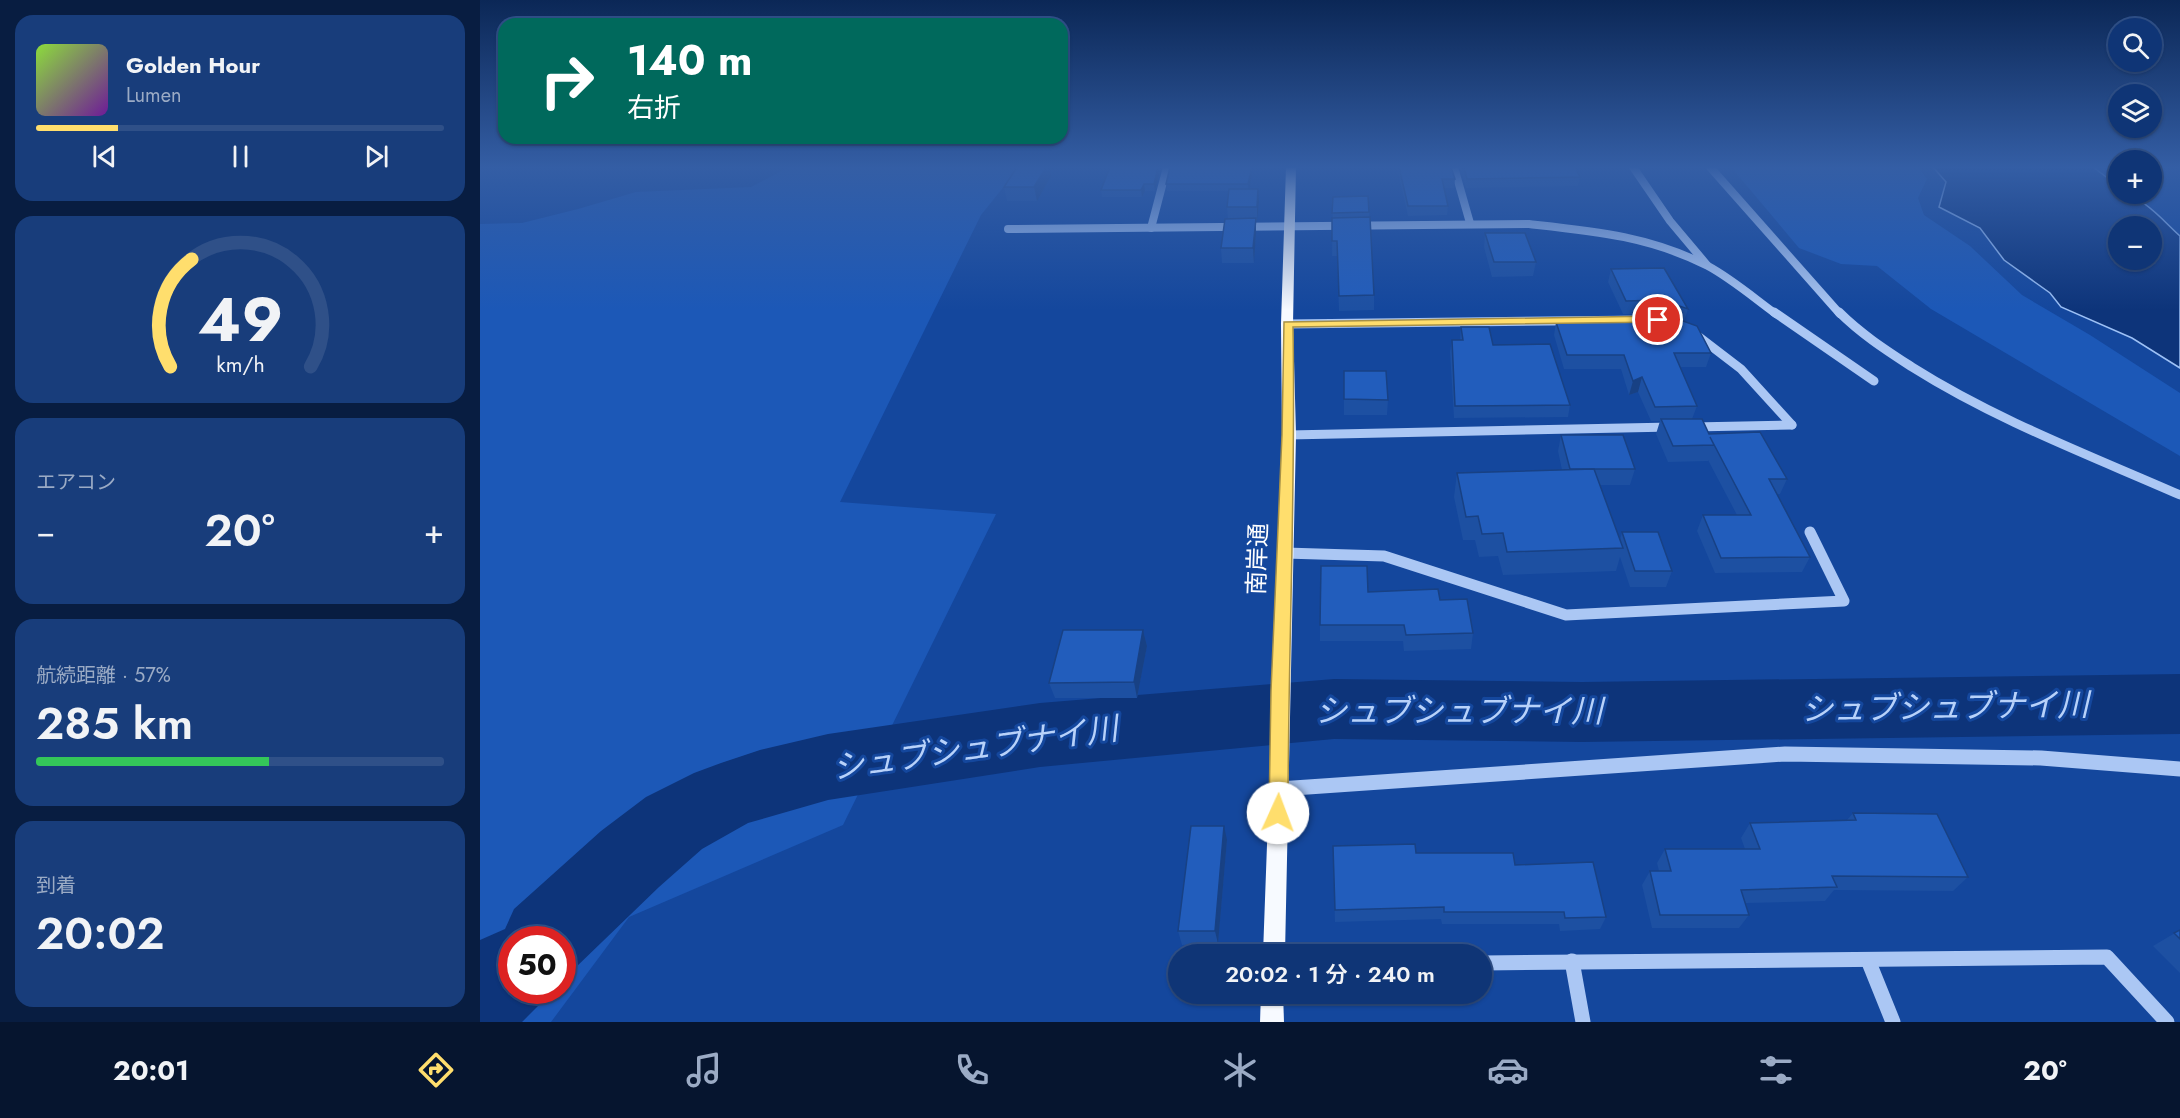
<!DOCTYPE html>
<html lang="ja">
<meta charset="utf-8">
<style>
body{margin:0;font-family:Jost,"Noto Sans JP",sans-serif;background:#183d7b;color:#f1f3f6;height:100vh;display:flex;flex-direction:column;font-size:22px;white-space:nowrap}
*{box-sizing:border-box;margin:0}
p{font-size:20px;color:#9babc5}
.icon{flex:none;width:33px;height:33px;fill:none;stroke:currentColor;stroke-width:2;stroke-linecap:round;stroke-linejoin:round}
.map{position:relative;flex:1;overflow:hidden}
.panel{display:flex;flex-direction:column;gap:15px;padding:15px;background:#081d41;width:480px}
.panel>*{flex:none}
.hud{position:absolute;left:18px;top:18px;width:570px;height:126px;border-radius:18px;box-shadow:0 2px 4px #0004,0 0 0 2px #2f5088;background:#00695c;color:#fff;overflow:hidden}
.fabs{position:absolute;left:1628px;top:18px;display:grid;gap:12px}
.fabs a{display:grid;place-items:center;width:54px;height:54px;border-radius:50%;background:#0f3576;box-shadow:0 2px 4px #0004,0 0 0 2px #2f5088;font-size:30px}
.speed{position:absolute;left:18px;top:926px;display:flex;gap:12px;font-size:30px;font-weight:700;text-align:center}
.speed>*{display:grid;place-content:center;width:78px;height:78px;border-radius:50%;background:#0f3576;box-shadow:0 2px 4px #0004,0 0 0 2px #2f5088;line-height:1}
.speed .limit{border:9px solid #d22;background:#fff;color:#111}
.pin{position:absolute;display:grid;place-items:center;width:51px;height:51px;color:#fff;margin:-26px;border:3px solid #fff;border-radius:50%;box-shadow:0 2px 6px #0007}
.me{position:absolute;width:66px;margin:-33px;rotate:2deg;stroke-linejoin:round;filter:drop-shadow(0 0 4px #0008)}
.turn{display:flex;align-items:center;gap:21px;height:126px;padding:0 30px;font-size:27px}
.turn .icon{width:78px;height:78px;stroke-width:2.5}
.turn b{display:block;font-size:42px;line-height:51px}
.big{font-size:45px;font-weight:600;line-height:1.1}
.panel .widget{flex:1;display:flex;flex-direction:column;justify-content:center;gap:9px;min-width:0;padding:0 21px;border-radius:18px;background:#183d7b}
.panel .dial{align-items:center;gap:0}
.dial svg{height:156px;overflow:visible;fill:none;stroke:#2f5088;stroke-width:7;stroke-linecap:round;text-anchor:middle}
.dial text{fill:#f1f3f6;stroke:none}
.song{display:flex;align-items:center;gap:18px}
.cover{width:72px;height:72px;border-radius:9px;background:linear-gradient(135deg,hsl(90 70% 55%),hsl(280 70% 35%))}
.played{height:6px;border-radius:3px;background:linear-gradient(90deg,#ffde6d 20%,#2f5088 20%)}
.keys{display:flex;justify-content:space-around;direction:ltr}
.heat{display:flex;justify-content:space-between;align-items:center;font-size:33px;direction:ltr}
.charge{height:9px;border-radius:4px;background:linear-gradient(90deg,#34c759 57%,#2f5088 0)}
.trip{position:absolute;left:688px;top:944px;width:324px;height:60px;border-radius:30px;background:#0f3576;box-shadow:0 2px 4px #0004,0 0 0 2px #2f5088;font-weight:600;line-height:60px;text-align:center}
.tab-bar{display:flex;height:96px;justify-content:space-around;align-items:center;background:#06152f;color:#9babc5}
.tab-bar .icon{width:42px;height:42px}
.tab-bar .active{color:#ffde6d}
.tab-bar b{font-size:27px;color:#f1f3f6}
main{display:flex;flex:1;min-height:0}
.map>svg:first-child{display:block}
.green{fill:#1c58b7;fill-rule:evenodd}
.water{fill:#0d347a;stroke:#9dc1f6;stroke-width:1.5;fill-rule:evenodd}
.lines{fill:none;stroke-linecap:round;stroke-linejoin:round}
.river{fill:#0d347a;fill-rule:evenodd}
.minor-far3{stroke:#abc7f4;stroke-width:8}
.minor-far2{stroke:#abc7f4;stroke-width:9}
.minor-far1{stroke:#abc7f4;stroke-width:11}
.minor{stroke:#abc7f4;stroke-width:15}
.major{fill:#f7faff;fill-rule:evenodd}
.wall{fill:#1d50a2}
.shaded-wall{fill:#184184}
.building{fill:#225dbc;stroke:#184184;stroke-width:1.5}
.route{fill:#ffde6d;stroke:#a69047;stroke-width:1.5}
.labels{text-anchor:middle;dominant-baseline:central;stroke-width:6;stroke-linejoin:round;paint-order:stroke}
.street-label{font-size:24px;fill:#fff;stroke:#14479d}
.near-water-label{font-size:32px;font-style:italic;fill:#b8d2fa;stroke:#14479d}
</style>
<main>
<section class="panel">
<div class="widget">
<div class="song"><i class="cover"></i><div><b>Golden Hour</b><p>Lumen</p></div></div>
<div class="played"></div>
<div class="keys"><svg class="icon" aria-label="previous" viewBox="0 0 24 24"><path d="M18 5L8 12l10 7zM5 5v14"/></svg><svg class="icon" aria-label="pause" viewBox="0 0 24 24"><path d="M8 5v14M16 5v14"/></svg><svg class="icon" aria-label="next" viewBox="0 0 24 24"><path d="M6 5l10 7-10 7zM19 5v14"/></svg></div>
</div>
<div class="widget dial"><svg viewBox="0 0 100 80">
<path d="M14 69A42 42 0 1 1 86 69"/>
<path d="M14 69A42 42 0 0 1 25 14" stroke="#ffde6d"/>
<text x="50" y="56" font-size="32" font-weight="700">49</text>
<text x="50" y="72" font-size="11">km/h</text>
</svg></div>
<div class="widget"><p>エアコン</p>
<div class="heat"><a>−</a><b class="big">20°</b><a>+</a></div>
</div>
<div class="widget"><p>航続距離 · 57%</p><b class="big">285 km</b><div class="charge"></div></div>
<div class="widget"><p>到着</p><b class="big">20:02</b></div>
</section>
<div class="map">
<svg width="1700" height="1022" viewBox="0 0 1700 1022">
<rect width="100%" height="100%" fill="#14479d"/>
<g class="green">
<path d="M309,167h236l-11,7 -33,41 -141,287 156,12 -153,311 -214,92 -78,105h-71v-798l42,-1 56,-14 58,-17 115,-5zM32,939h50v51h-50z"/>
<path d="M1251,167h187l9,12 -9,19 6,17 46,31 52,49 68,40 90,58v63l-249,-147 -54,-43 -36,-2 -42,-16z"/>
</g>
<path class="water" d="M1453,167h160l25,19v8c24,0 45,27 62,42v132l-48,-30 -71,-31 -11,-14 -46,-33 -24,-32 -41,-21 7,-25zM1638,226h33v34h-33z"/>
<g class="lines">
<path class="river" d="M1700,674v60l-598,8 -248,-3 -294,28 -212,33 -80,23 -46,26 -43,38 -85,82 -12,5v-35h-50v51h36l-5,11 -21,21h-42v-82l25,-11 9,-20 87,-78 45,-34 48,-24 27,-10 39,-13 68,-16 212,-31 294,-24 248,3z"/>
<g class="minor-far3">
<path d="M974,167l16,56"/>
<path d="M1153,167l37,54 37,44"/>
<path d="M1230,167l130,147"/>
<path d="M671,228l16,-61"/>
<path d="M528,229l521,-5c64,7 120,12 179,42 24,13 46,32 68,48"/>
</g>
<g class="minor-far2">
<path d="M1294,312l100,69"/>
<path d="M1359,312c22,22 47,38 73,55 84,53 177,88 268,128"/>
<path d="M807,324l358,-4"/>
<path d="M1214,333l47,36 51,56"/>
<path d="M1213,427l99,-2"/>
<path d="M809,435l383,-8"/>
</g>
<path class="minor-far1" d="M805,553l99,3 182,59 278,-14 -34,-69"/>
<g class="minor">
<path d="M799,789l506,-35 256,4 139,11"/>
<path d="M1388,960l25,62"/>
<path d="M1092,961l11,61"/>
<path d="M1002,963l625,-6 60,65"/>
</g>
<g class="major">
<path d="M806,167h10l-3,157 3,111 -11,519h-22l19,-519 -1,-111z"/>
<path d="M781,993h22l1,29h-24z"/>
</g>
</g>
<g class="wall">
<path d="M630,167h51l-6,24h-10l-3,6h-40l-1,-7z"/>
<path d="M690,167h83l-4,22 10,13 -2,19h-1v12l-2,30h-32l-1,-15 7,-29 -1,-12 2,-16h-62l-1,-7z"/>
<path d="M917,167h54l4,12 -1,9h-10l4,18 -1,9 -39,1z"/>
<path d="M980,167h115l5,10 -2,9 -112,2z"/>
<path d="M571,176l-14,25h-30l-3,-14z"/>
<path d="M853,197l36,15 5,83v15l-35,1 -2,-55h-5z"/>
<path d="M1005,233l51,29 -3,14 -41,1 -8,-30z"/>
<path d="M1131,269l77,40 -4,12 27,32 -5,14h-26l17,39 -5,13 17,15 78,45 -7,15h-3l33,63 -8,15 -87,1 -18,-42 6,-16h34l-29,-55v1l-40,1 -12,-28 4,-13h-9l-13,-29 -9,3 -8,-26h-57l-10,-34 2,-13 75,-1 2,-7h-10l-15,-32z"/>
<path d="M981,327l32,18 77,60 -2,12 -114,1 -4,-66 2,-12h8z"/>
<path d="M864,371l44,29 -1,15h-43z"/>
<path d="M1081,435l74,34 -5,16h-30l20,55 2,-8 50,39 -6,16h-36l-10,-30 -4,14 -113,4 -5,-19 -19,1 -4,-17h-12l-9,-43 3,-24 105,-3 -4,-19z"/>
<path d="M888,592l72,8 33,33 -2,16 -67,2 -1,-10h-83v-16z"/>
<path d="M663,630l4,16 -10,52h-82l-6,-15z"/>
<path d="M1373,813l115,64 -15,14 -119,-1 -9,11 -79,2 3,12 -10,13h-87l-10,-43 8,-14h9l-2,-8 8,-14h80l-4,-11 9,-15 97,-3z"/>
<path d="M747,840l-9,104 -36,1 -4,-14z"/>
<path d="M936,853l99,12 91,52 -6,12 -40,2 -1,-7h-117l-1,-5 -106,3 -2,-63z"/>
<path d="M1700,930v43l-27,-27z"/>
</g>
<g class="shaded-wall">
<path d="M566,167h3l2,9 -14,25 -3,-14z"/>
<path d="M678,167h3l-6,24 -1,-7z"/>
<path d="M772,167h1l-4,24 -1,-7z"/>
<path d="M664,184l1,7 -3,6 -1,-7z"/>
<path d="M778,189l1,13 -2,19v-14z"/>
<path d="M776,218v15l-2,30 -1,-15z"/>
<path d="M1162,377l-4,15 -9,3 4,-14z"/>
<path d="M663,630l4,16 -10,52 -3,-16z"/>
<path d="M744,826l3,14 -9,104 -3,-13z"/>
</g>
<g class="building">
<path d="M537,167h29l-12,20h-30z"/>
<path d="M630,167h48l-4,17h-10l-3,6h-40z"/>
<path d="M690,167h82l-4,17h-82z"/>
<path d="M919,167h52l4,12h-13l6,27h-40z"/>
<path d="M984,167h111l5,10 -113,2z"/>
<path d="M749,189h29l-1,18h-30z"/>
<path d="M888,196l1,16 -37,1 1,-16z"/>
<path d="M890,217l4,78 -35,1 -2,-55h-5v-23z"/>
<path d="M776,218l-3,30h-32l4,-29z"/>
<path d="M1005,233h40l11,29h-42z"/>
<path d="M1184,268l24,41 -26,-9 -36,1 -15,-32z"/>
<path d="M1153,313h28l36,13 14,27h-37l23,53 -42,1 -13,-30 -9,4 -9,-26h-57l-11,-33 81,-1z"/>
<path d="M981,327h28l4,18 57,-1 20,61 -115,1 -3,-66h11z"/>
<path d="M864,371h42l2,29 -44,-1z"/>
<path d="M1181,419h41l7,15 51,-2 27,47h-18l41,78 -89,1 -18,-43h48l-41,-78 4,8 -41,1z"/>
<path d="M1081,435h62l12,34h-65z"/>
<path d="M1114,469l29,79 -116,4 -4,-19 -21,1 -4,-18 -12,1 -9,-44z"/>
<path d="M1142,532h36l14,39h-37z"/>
<path d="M841,566h46l1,26 70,-3 2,11 27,-1 6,34 -67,2 -2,-10h-84z"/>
<path d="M583,630h80l-9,52 -85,1z"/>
<path d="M1373,813l84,1 31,63 -136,-1 5,11 -96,3 8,25h-89l-10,-44h21l-6,-22h95l-10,-26 106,-3z"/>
<path d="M711,826h33l-9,105h-37z"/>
<path d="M935,844l1,9h97l2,12 78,-3 13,55 -41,1 -1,-6h-120v-5l-109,3 -2,-64z"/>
<path d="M1700,930v9l-6,-6z"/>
</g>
<linearGradient id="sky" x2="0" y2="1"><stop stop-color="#0b2756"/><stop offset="0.54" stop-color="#345ea5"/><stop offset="1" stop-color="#345ea5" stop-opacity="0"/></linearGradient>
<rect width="1700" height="310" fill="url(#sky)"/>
<path class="route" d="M1178,316l6,4 -2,2 -369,5c3,162 -5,324 -5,486l-3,6 -7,2 -6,-2 -3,-6 2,-122 11,-256 2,-113z"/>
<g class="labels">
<g class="street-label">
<text transform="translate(777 559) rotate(-88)">南岸通</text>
</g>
<g class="near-water-label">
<text transform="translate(1465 707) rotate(-1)">シュブシュブナイ川</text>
<text x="979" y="711">シュブシュブナイ川</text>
<text transform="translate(495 748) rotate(-8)">シュブシュブナイ川</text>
</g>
</g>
</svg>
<div class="fabs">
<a><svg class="icon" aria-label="search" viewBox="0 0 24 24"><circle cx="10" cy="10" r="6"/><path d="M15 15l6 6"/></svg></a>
<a><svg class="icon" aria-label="layers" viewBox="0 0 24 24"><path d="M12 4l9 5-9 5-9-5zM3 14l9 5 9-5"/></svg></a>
<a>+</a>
<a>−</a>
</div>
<div class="speed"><div class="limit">50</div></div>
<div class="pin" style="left:1178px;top:320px;background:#d93025"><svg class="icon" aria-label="arrive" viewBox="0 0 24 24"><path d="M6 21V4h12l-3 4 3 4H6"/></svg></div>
<svg class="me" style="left:798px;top:813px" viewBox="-20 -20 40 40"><circle r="19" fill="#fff"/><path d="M0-13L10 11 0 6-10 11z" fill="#ffde6d"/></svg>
<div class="trip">20:02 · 1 分 · 240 m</div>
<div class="hud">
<div class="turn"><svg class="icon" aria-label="right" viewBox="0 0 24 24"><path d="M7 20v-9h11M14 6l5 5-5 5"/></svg><div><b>140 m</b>右折</div></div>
</div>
</div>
</main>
<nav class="tab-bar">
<b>20:01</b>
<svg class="icon active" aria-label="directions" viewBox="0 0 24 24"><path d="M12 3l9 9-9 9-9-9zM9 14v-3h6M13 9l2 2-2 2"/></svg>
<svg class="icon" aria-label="music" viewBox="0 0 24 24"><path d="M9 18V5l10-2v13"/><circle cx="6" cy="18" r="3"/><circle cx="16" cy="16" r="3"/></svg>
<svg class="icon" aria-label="phone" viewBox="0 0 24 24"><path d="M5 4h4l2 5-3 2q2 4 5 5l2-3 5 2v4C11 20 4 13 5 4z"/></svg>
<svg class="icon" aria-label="climate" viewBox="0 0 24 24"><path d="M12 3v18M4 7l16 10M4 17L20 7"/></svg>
<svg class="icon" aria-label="car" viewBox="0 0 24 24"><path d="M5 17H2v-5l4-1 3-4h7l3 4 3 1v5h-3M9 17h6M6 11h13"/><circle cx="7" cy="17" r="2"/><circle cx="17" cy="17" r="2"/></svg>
<svg class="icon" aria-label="filters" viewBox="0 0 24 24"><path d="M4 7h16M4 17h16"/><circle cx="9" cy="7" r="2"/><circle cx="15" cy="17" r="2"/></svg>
<b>20°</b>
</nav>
